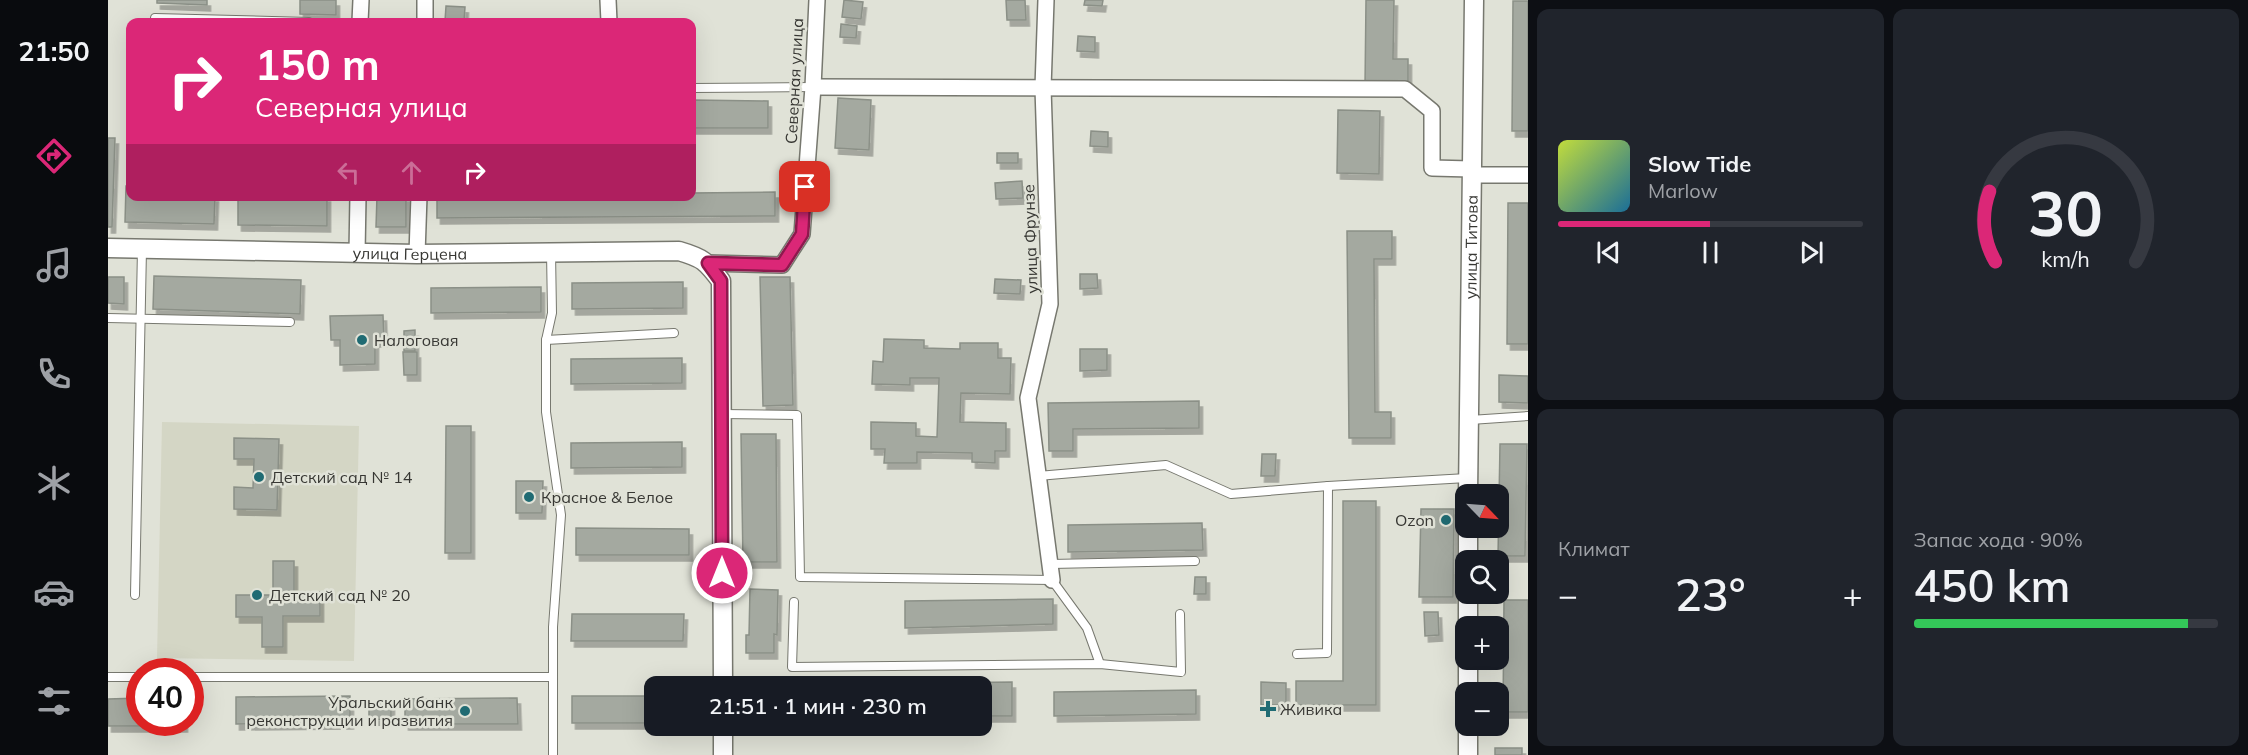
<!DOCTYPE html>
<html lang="ru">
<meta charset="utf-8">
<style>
body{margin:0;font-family:Mulish,sans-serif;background:#20242c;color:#f1f3f6;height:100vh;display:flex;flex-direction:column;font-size:22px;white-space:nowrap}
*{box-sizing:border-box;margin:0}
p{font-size:20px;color:#9ea1a6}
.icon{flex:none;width:33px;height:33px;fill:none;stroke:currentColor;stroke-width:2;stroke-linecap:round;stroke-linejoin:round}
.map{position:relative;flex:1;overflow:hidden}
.panel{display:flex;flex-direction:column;gap:9px;padding:9px;background:#0d0f14;width:720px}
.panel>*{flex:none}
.top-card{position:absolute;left:18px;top:18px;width:570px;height:183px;border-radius:12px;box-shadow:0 6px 24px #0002;background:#db2777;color:#fff;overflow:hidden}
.needle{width:39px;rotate:115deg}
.controls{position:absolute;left:1347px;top:484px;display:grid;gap:12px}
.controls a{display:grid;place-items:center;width:54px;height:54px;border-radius:12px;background:#171b24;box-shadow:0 6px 24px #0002;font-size:30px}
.speed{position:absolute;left:18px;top:658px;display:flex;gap:12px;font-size:30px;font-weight:700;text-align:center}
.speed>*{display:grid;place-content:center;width:78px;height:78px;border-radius:50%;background:#171b24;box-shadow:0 6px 24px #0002;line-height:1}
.speed .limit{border:9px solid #d22;background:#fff;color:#111}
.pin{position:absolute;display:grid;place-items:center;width:51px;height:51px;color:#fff;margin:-26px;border-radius:12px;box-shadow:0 3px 9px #0006}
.me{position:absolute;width:66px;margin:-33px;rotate:0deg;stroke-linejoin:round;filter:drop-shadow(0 0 4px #0008)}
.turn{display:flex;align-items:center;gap:21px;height:126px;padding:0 30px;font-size:27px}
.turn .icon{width:78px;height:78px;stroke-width:2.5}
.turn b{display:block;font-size:42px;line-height:51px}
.lanes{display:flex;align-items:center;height:57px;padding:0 30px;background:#0003;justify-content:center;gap:30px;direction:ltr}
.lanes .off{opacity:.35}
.big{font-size:45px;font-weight:600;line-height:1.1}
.panel .card{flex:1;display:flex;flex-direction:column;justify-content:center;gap:9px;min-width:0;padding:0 21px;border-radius:12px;background:#20242c}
.panel .dial{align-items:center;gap:0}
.dial svg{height:156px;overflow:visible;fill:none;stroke:#363941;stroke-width:7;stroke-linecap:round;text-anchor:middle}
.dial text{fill:#f1f3f6;stroke:none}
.song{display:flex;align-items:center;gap:18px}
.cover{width:72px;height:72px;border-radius:9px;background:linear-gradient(135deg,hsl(70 70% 55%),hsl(200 70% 35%))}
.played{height:6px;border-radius:3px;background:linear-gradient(90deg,#db2777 50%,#363941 50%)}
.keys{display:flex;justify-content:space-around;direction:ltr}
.heat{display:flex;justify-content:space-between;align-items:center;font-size:33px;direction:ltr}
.charge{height:9px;border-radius:4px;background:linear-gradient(90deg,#34c759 90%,#363941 0)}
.panel .tiles{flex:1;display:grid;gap:9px;grid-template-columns:repeat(2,1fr)}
.trip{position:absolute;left:536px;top:676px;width:348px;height:60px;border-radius:12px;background:#171b24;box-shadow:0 6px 24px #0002;font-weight:600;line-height:60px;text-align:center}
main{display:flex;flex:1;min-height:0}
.tabs{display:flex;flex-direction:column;width:108px;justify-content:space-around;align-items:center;background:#090b0e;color:#9ea1a6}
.tabs .icon{width:42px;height:42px}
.tabs .active{color:#db2777}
.tabs b{font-size:27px;color:#f1f3f6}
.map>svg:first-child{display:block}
.built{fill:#d4d6c5}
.building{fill:#a4a9a0;stroke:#8b9087;stroke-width:1.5;filter:url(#shadow)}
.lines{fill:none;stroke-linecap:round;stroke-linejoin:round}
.service-casing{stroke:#77786f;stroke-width:10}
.minor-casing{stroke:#77786f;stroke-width:18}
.tertiary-casing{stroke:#77786f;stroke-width:21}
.service{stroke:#fff;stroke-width:8}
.minor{stroke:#fff;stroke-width:15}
.tertiary{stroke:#fff;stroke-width:18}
.route-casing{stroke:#8e194d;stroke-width:15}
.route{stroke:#db2777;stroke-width:10}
.poi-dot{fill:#206b73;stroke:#e0e2d7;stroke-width:2}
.labels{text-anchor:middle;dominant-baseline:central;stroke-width:5;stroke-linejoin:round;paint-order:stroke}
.street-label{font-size:16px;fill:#373733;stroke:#e0e2d7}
.poi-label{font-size:16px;fill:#373733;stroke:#e0e2d7;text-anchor:start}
</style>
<main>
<nav class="tabs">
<b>21:50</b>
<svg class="icon active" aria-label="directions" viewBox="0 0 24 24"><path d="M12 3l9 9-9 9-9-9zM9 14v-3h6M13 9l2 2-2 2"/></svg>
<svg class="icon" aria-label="music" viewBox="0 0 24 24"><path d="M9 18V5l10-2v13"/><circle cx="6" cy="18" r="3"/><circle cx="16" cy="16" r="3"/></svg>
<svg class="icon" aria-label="phone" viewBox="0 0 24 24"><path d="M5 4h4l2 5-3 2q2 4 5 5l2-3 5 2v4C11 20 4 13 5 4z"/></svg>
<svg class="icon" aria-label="climate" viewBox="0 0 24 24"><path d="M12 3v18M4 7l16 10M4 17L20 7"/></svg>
<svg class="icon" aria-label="car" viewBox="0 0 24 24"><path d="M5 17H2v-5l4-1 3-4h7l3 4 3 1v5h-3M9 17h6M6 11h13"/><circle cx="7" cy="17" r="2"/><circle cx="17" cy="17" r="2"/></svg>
<svg class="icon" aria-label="filters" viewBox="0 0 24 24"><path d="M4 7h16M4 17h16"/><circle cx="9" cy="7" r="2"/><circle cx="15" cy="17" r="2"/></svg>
</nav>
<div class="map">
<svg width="1420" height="755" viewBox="0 0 1420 755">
<defs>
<filter id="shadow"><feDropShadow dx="3.5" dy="6" stdDeviation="0" flood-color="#0004"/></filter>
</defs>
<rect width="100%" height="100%" fill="#e0e2d7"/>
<path class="built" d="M54,422l197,4 -5,235 -197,-3z"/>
<g class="building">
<path d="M49,0h50v5l-50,-2z"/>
<path d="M192,0h36v15l-36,-1z"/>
<path d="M736,0l19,2 -2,17 -19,-2z"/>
<path d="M898,0h19l1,20h-19z"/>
<path d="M977,0h18l-1,6 -18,-1z"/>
<path d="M1258,0h28l-1,59h15v28l-43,-1z"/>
<path d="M1405,1h15v130h-16z"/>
<path d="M338,6l19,1 -1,15 -19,-1z"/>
<path d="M733,24l16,2 -1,12 -16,-1z"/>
<path d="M970,36l17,1v15l-18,-1z"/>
<path d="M730,98l33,2 -2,50 -34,-2z"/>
<path d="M584,100l76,1v27h-76z"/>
<path d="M1230,110l42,1 -1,63 -42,-1z"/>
<path d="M983,131l17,1v15l-18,-1z"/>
<path d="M0,138h7l-3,89h-4z"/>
<rect x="889" y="153" width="21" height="10"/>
<path d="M914,181l1,17 -27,1 -1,-16z"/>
<path d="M18,186h4v10h85l-1,28 -89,-2z"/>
<path d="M667,192v24l-338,2v-22h255v-3z"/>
<path d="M130,196h89v30l-89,-1z"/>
<path d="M269,196h29v31h-30z"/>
<path d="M1400,203h20v141h-21z"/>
<path d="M1239,231h45v28h-18l1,153h16v26h-42z"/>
<path d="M972,274h17l1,14 -18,1z"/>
<path d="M46,276l147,4 -1,34 -147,-5z"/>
<path d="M0,277h16v27l-16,-1z"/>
<path d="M652,277h30l3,128 -30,1z"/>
<path d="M887,279l26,1 -1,14 -26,-1z"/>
<path d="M575,282v26l-111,1v-26z"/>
<path d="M433,287v25l-110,1v-25z"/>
<path d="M275,315l1,26h-9v23l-35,1v-25h-9l-1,-24z"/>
<path d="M307,330v21h-11v-20z"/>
<path d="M776,339l40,1v8l36,1v-6h38v15h13l-1,36 -49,-1 -1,29 46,1v28h-11v12l-23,-1v-9l-55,-1v11h-33l1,-14h-14v-27l45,1v13l21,1 2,-59h-29v7l-38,-1 1,-23 10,1z"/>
<path d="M972,349h27v21l-27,1z"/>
<path d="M295,352h14v23h-13z"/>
<path d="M574,358v25l-111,1v-25z"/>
<path d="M1391,375l29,1v27l-29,-1z"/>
<path d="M1091,401v27l-126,1v22h-24l-1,-48z"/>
<path d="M338,426h25v127h-26z"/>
<path d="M633,434h35l1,128h-34z"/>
<path d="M126,438l45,1 -2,71 -43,-1v-22l19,1 1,-29h-20z"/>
<path d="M574,442v25l-111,1v-25z"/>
<path d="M1392,444h27l-2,112h-27z"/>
<path d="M1154,454h14l-1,22h-14z"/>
<path d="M408,481h27l-1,32h-26z"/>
<path d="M1235,501h33v204h-80v-24h47z"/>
<path d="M1313,509h33l-1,88h-34z"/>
<path d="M1094,523l1,27 -135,2v-27z"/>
<path d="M468,528l113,1v26h-113z"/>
<path d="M165,561h21v31h26v24h-37v31h-21v-30h-26v-22h37z"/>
<path d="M1087,577h11v17h-12z"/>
<path d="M642,589l28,1 -1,45 -3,-1v19h-28v-18h3z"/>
<path d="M945,599v25l-148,4v-27z"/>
<path d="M1396,600h24v112h-25z"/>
<path d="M1316,612h14l1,23 -14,1z"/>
<path d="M464,614h112l-1,27h-112z"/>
<path d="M904,682v34h-31v-29h-41v-4z"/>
<path d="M1153,682l25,1v22h-25z"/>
<path d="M1088,690v24l-142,2v-24z"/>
<path d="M242,696v27l-114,1v-27z"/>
<rect x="464" y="696" width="82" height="27"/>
<path d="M32,698v25h44v3h-76v-27z"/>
<path d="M409,698l1,26h-113v-25z"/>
<path d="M261,703l22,1v16l-22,-1z"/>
<rect x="1387" y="748" width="27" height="7"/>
</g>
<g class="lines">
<g class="service-casing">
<g id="service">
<path d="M47,18l154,4"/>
<path d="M584,88l121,-1"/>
<path d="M443,252l1,61 -6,27v72l15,103 -8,112v128"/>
<path d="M0,318l182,4"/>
<path d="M438,340l128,-7"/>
<path d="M614,414l75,1 3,162 252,3 35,48 13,36"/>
<path d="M1362,420l58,-4"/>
<path d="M930,476l128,-11 65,29 97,-8 139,-8"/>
<path d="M943,564l144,-3"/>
<path d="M27,595l7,-346"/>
<path d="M686,602l-2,65 308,-3 81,8 -1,-58"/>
<path d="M1189,654l30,-1 1,-167"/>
<path d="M0,677h32"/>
<path d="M82,677h363"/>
</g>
</g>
<g class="minor-casing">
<g id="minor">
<path d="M500,0l1,22"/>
<path d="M938,0l-3,88 7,216 -22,94 24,182"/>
<path d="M252,22l1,-22"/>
<path d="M317,22v-22"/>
<path d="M705,87l592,2 27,22v57l39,1"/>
<path d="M1363,175h57"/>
<path d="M249,253l1,-57"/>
<path d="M309,254l2,-58"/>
<path d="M600,263l74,2 20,-31 11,-147 4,-87"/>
</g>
</g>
<g class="tertiary-casing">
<g id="tertiary">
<path id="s1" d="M0,248l309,6 262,-3c24,7 27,10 42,30l2,406"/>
<path id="s2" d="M1360,495l6,-495"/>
<path d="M1360,561v-33"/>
<path d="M1360,627v-33"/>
<path d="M1360,693v-33"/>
<path d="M615,726v29"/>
<path d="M1360,755v-29"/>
</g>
</g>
<use href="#service" class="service"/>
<use href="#minor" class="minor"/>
<use href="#tertiary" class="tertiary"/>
</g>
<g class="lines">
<g class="route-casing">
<path id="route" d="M614,573l-1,-292 -13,-18 74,2 20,-31 3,-47"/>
</g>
<use href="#route" class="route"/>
</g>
<g class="poi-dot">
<circle cx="254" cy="340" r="6"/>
<circle cx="151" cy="477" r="6"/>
<circle cx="421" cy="497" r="6"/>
<circle cx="1338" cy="520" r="6"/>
<circle cx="149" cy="595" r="6"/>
<path d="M1157 700h6v6h6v6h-6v6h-6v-6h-6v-6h6z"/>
<circle cx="357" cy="711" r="6"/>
</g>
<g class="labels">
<g class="street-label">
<text transform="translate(686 81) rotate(-87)">Северная улица</text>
<text transform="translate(922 239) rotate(-92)">улица Фрунзе</text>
<text stroke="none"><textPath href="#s2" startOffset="248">улица Титова</textPath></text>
<text stroke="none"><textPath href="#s1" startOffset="302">улица Герцена</textPath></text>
</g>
<g class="poi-label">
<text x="266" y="340">Налоговая</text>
<text x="163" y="477">Детский сад № 14</text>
<text x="433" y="497">Красное &amp; Белое</text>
<text x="1326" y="520" text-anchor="end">Ozon</text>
<text x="161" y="595">Детский сад № 20</text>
<text x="345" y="702" text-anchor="end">Уральский банк<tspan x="345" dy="18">реконструкции и развития</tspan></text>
<text x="1172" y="709">Живика</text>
</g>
</g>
</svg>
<div class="controls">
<a><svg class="needle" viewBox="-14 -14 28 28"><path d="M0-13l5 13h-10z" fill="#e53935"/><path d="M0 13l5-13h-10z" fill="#9ea1a6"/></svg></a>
<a><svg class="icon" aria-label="search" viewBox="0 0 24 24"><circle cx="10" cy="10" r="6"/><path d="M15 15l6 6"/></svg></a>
<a>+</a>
<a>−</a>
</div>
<div class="speed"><div class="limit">40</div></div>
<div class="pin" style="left:697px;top:187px;background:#d93025"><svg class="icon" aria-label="arrive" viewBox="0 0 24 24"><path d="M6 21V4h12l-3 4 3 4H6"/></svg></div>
<svg class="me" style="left:614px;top:573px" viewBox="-20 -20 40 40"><circle r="17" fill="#db2777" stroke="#fff" stroke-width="3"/><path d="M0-11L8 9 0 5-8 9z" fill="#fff"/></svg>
<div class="trip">21:51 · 1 мин · 230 m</div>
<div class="top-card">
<div class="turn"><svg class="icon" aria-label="right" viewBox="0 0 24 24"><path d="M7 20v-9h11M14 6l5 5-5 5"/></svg><div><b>150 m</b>Северная улица</div></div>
<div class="lanes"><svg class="icon off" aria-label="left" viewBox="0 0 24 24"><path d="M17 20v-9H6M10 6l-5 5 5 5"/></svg><svg class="icon off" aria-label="ahead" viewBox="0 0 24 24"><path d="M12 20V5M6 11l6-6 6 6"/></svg><svg class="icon" aria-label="right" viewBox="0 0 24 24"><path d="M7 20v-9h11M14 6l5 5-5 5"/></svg></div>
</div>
</div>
<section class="panel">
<div class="tiles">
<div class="card">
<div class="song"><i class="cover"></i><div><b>Slow Tide</b><p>Marlow</p></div></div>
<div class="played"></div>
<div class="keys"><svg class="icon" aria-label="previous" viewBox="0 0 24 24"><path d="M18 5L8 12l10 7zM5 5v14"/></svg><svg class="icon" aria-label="pause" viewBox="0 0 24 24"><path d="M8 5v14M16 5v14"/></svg><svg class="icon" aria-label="next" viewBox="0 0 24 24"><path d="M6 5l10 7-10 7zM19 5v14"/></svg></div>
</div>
<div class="card dial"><svg viewBox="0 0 100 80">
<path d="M14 69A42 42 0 1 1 86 69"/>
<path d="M14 69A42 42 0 0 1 11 33" stroke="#db2777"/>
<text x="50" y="56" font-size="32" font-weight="700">30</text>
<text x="50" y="72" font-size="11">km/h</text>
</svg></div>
<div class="card"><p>Климат</p>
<div class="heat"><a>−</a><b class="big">23°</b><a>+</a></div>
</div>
<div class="card"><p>Запас хода · 90%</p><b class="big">450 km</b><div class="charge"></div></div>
</div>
</section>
</main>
